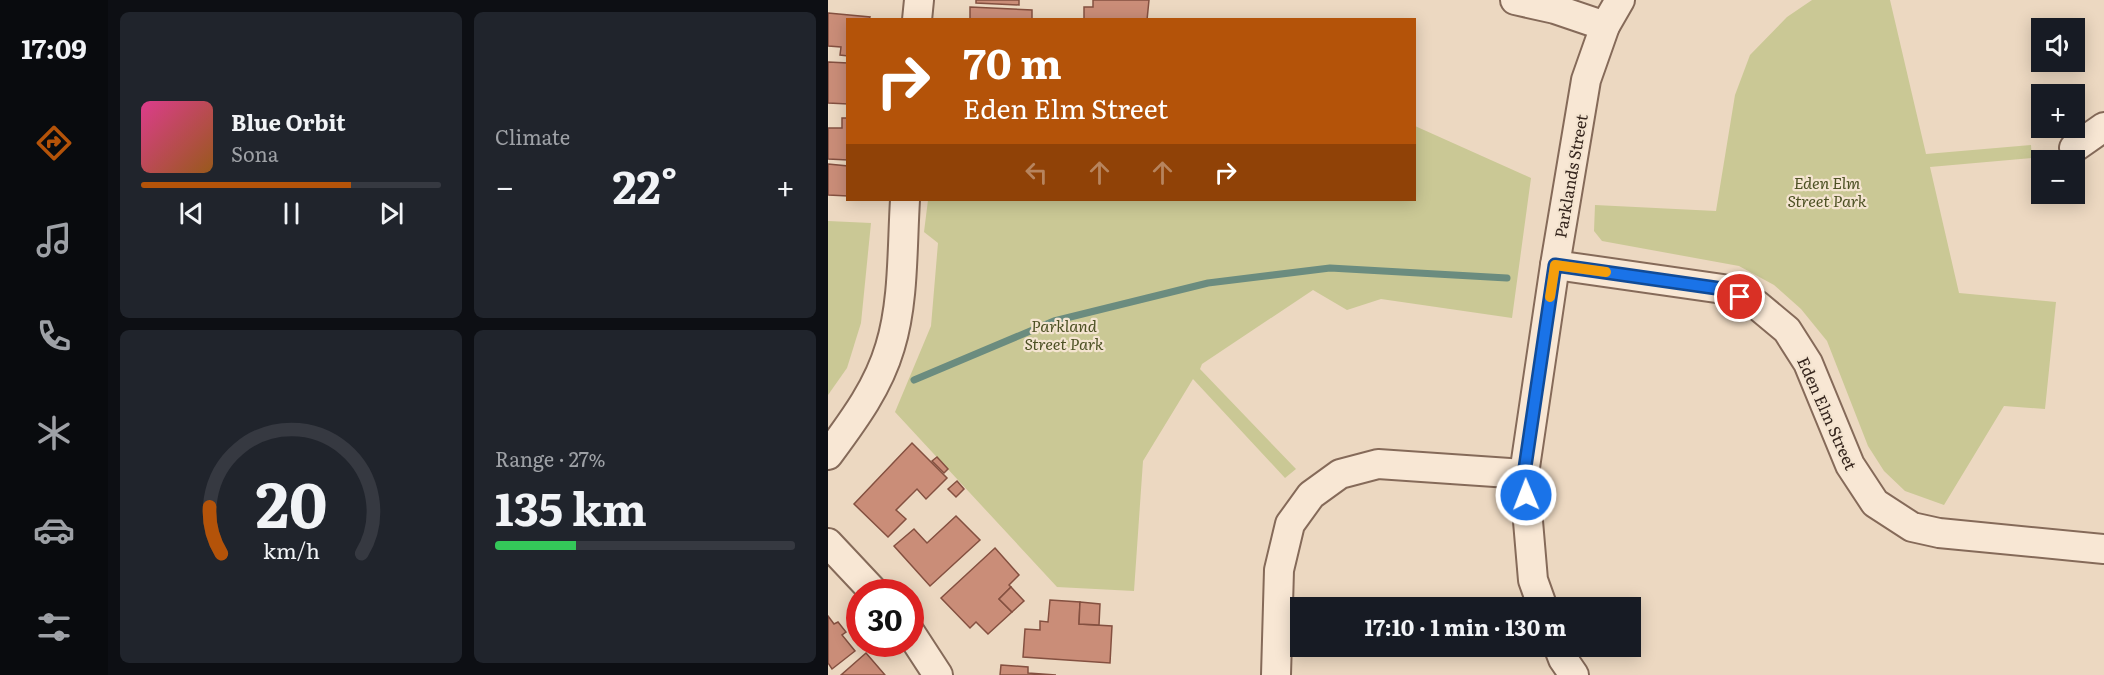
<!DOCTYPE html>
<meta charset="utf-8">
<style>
body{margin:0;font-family:Literata,serif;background:#20242c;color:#f1f3f6;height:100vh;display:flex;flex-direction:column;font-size:22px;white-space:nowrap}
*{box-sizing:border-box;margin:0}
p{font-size:20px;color:#9ea1a6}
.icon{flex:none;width:33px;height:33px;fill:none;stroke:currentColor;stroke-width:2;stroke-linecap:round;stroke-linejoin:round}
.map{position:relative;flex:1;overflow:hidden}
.panel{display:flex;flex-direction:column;gap:12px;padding:12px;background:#0d0f14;width:720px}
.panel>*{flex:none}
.banner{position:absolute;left:18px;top:18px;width:570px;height:183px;border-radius:0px;box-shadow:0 3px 15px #0003;background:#b45309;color:#fff;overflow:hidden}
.tools{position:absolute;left:1203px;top:18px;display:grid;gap:12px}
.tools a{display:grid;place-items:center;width:54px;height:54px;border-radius:0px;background:#171b24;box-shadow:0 3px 15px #0003;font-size:30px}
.speed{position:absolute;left:18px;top:579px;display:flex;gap:12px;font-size:30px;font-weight:700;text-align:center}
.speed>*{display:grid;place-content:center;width:78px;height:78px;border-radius:50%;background:#171b24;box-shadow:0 3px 15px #0003;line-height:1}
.speed .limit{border:9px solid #d22;background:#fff;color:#111}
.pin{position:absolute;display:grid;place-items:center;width:51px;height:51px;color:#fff;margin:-26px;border:3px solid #fff;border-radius:50%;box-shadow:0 2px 6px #0007}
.me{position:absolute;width:66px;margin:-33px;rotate:359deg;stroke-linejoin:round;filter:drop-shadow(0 0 4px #0008)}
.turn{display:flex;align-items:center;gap:21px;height:126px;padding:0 18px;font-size:27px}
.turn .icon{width:78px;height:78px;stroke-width:2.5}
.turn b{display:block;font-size:42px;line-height:51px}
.lanes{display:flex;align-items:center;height:57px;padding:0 18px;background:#0003;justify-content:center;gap:30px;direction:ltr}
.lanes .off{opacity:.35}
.big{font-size:45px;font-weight:700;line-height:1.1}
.panel .card{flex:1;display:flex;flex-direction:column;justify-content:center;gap:9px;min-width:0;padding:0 21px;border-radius:9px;background:#20242c}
.panel .dial{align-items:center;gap:0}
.dial svg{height:156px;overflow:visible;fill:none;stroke:#363941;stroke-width:7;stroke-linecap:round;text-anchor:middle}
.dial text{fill:#f1f3f6;stroke:none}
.song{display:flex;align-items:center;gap:18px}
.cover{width:72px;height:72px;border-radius:9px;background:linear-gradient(135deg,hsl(330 70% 55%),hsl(30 70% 35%))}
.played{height:6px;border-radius:3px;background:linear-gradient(90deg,#b45309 70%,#363941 70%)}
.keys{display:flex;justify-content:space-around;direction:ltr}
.heat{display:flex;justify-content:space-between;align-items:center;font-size:33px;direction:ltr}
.charge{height:9px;border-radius:4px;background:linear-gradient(90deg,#34c759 27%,#363941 0)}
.panel .tiles{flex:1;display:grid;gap:12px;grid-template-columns:repeat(2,1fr)}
.trip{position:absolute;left:462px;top:597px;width:351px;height:60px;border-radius:0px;background:#171b24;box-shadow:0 3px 15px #0003;font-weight:700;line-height:60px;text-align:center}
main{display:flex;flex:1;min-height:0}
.tabs{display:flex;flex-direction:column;width:108px;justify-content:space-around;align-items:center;background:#090b0e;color:#9ea1a6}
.tabs .icon{width:42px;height:42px}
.tabs .selected{color:#b45309}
.tabs b{font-size:27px;color:#f1f3f6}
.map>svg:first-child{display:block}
.green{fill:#cac895}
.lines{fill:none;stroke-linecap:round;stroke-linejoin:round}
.stream{stroke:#6b8c7f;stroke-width:7}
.building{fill:#ca8d78;stroke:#845040;stroke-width:1.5}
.minor-casing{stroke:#856a59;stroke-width:32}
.minor{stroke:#f8e7d4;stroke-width:28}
.route-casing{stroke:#114b97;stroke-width:15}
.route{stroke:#1a73e8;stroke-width:10}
.slow{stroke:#f59e0b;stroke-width:10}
.labels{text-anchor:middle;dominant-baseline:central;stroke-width:4.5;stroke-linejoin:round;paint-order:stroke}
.street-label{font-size:16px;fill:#35251d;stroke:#f4e4d0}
.park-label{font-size:16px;font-style:italic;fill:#4d5124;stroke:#f4e4d0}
</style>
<main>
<nav class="tabs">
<b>17:09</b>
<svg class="icon selected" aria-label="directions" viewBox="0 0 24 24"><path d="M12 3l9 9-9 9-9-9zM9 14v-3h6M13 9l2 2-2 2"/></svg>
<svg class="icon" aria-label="music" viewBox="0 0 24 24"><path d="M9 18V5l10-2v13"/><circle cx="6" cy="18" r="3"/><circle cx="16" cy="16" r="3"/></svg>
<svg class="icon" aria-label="phone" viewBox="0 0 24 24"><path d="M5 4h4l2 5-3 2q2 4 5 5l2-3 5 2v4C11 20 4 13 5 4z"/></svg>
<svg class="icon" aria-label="climate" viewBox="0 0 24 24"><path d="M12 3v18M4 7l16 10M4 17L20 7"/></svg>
<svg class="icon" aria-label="car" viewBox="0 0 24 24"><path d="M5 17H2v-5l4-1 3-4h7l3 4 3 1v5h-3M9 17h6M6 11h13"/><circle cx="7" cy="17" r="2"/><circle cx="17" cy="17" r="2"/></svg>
<svg class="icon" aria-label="filters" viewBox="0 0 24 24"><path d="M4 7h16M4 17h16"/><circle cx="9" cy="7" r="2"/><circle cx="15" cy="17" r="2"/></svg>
</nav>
<section class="panel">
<div class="tiles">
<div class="card">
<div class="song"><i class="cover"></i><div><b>Blue Orbit</b><p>Sona</p></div></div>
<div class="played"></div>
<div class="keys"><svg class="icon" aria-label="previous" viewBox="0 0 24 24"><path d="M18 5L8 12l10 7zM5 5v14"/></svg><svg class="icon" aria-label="pause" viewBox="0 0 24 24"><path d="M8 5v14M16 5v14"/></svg><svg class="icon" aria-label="next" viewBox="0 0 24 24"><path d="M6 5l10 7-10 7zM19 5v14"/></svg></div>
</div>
<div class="card"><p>Climate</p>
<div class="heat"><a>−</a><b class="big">22°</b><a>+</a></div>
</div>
<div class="card dial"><svg viewBox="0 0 100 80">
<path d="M14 69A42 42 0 1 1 86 69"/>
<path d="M14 69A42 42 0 0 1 8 45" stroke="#b45309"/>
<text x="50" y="56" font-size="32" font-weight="700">20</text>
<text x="50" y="72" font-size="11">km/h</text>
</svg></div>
<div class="card"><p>Range · 27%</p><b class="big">135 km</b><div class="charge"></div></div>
</div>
</section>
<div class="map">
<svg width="1276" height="675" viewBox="0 0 1276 675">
<rect width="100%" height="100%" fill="#ecd8c1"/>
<g class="green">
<path d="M984,0h78l36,154 105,-9 1,13 -102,9 29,126 97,9 -11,107 -41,-3 -60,99 -39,-14 -21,-20 -16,-25 -41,-105 -26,-32 -27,-24 -35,-19 -137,-25 -8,-10 1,-26 121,6 19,-116 15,-40 37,-38z"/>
<path d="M587,126l116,52 -19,140 -131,-19 -34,11 -34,-20 -111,74 -2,5 96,100 -11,9 -92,-99 -50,82 -9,130 -77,-4 -162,-175 36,-86 7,-83 -14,-11 4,-32h486z"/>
<path d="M0,221l43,2 -10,100 -14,45 -19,27z"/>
</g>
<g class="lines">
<path class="stream" d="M86,380l140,-59 154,-38 122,-15 177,10"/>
</g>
<g class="building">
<path d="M148,0h43v5l-43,-2z"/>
<path d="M265,0h56l-2,20h-63v-13h9z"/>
<path d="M142,7l62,3v10h-62z"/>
<path d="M0,13l42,4 -1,3h-21v36l-8,-1 1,-8 -13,-1z"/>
<path d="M0,62l20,1v41l-20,-1z"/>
<path d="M14,118h6v42l-20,-1v-31h14z"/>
<path d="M0,164l20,2v30l-20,-1z"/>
<path d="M84,443l35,35 -21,21 -9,-10 -21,21 10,9 -18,18 -34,-33z"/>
<path d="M109,457l11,12 -4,4 -12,-12z"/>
<path d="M129,481l7,8 -8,8 -8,-8z"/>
<path d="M128,516l24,24 -50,46 -36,-40 20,-17 13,14z"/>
<path d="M167,548l24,27 -10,10 2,2 -12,12 13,13 -24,22 -12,-12 -6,6 -29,-30z"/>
<path d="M183,587l13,14 -12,11 -13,-13z"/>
<path d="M222,600l30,2 -1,22 33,2 -2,37 -87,-6 2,-28 15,1v-9l8,1z"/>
<path d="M252,602l20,2 -1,21 -20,-1z"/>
<path d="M0,616l6,8 4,-2 8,10 -4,3 13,16 -23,18 -4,-6z"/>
<path d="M38,653l19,22h-44z"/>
<path d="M173,665l27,2v6l28,2h-56z"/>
</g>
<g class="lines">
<g class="minor-casing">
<g id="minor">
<path d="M687,0l40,9 50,17"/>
<path d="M89,20l2,-20"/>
<path d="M1246,148l30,-21"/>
<path d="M727,265l168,24 34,16 30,25 21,33 42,102 25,38 37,24 27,6 165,16"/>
<path d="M0,455c25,-34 50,-67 62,-108 14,-45 12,-100 15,-147"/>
<path d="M0,543l46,49"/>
<path d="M715,608l-10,-28 -9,-106 31,-209 31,-185 19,-54 15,-26"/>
<path d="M82,632l28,43"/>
<path d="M730,646l5,13 11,16"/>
<path d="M448,675l3,-105 11,-46 21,-29 29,-21 38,-10 146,10"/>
</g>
</g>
<use href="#minor" class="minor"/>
</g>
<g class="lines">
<g class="route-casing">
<path id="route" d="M698,495l-2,-21 31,-209 168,24 17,8"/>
</g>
<use href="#route" class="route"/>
<path class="slow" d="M722,297l5,-32 51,7"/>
</g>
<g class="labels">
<g class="street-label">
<text transform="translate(742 176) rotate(-80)">Parklands Street</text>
<text transform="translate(1000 413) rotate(66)">Eden Elm Street</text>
</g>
<g class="park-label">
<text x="999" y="182">Eden Elm<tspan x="999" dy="18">Street Park</tspan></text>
<text x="236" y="325">Parkland<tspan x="236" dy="18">Street Park</tspan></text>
</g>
</g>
</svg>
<div class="tools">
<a><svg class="icon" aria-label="sound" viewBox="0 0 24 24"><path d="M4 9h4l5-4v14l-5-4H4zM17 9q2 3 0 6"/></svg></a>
<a>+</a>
<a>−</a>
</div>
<div class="speed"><div class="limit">30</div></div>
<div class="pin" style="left:912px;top:297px;background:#d93025"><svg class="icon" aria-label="arrive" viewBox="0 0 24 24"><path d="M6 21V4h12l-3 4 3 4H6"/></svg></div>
<svg class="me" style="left:698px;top:495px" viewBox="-20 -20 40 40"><circle r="17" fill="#1a73e8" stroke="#fff" stroke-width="3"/><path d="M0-11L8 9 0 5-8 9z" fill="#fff"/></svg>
<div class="trip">17:10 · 1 min · 130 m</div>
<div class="banner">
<div class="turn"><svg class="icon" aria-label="right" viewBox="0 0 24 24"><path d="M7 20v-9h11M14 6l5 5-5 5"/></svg><div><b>70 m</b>Eden Elm Street</div></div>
<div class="lanes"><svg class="icon off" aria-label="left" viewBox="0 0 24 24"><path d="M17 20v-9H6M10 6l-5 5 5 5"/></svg><svg class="icon off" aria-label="ahead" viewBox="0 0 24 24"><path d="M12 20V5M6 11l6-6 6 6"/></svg><svg class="icon off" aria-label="ahead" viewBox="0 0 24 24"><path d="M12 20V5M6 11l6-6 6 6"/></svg><svg class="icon" aria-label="right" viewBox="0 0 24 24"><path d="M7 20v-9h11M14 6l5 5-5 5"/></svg></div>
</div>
</div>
</main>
